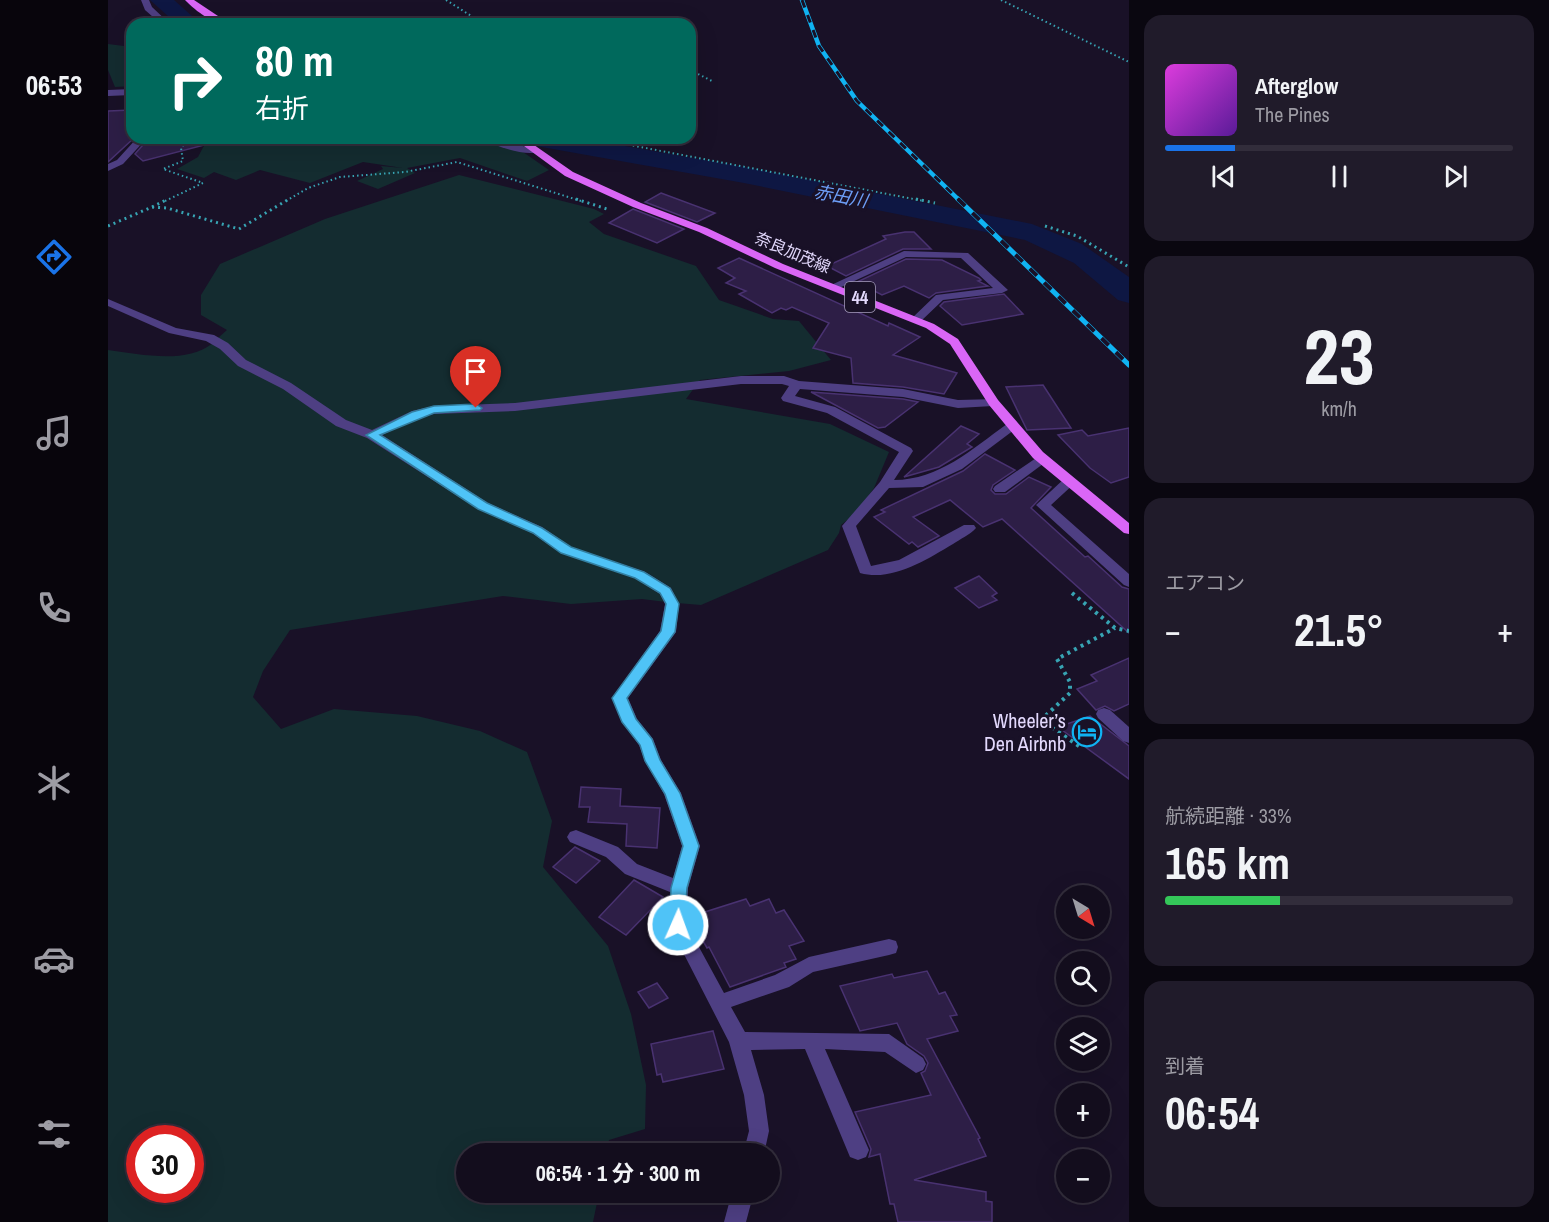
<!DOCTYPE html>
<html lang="ja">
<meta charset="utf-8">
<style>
body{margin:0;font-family:"Archivo Narrow","Noto Sans JP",sans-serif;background:#201b2a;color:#f1f3f6;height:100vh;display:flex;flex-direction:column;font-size:22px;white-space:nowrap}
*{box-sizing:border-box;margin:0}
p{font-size:20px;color:#9d9ca4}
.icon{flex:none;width:33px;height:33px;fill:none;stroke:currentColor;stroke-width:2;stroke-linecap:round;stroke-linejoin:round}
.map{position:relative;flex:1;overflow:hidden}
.side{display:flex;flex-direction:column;gap:15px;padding:15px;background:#0a0710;width:420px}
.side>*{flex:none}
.guide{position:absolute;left:18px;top:18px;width:570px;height:126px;border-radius:18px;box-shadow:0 6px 24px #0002,0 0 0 2px #322d3b;background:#00695c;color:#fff;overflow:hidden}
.needle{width:39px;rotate:142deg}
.controls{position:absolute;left:948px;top:885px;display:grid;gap:12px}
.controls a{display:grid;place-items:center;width:54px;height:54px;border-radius:50%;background:#130d1d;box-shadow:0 6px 24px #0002,0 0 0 2px #322d3b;font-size:30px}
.speed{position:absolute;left:18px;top:1125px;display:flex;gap:12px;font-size:30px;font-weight:700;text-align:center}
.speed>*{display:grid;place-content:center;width:78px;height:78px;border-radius:50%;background:#130d1d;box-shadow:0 6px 24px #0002,0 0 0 2px #322d3b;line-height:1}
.speed .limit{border:9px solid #d22;background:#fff;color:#111}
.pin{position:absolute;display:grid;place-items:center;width:51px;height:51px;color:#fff;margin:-62px -26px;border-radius:50% 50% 50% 0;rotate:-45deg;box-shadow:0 0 6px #0007}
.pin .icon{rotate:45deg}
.me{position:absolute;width:66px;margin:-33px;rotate:2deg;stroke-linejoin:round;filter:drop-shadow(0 0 4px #0008)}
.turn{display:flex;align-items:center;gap:21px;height:126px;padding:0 30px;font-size:27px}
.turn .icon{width:78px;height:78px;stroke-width:2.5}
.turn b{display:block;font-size:42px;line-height:51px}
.big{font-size:45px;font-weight:700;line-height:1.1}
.side .widget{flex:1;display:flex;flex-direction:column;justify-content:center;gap:9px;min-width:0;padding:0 21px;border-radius:18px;background:#201b2a}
.side .dial{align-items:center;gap:0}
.dial b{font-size:78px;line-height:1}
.song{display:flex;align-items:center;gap:18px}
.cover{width:72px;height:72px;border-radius:9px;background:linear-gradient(135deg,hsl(300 70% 55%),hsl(270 70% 35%))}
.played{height:6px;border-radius:3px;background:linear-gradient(90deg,#1a73e8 20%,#322d3b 20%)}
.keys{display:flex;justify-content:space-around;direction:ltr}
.heat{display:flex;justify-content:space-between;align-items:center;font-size:33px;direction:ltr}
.charge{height:9px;border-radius:4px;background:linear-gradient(90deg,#34c759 33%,#322d3b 0)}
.trip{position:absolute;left:348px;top:1143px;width:324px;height:60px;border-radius:30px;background:#130d1d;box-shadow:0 6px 24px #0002,0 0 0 2px #322d3b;font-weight:700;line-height:60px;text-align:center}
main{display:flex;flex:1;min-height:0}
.menu{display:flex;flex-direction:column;width:108px;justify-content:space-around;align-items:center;background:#08050c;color:#9d9ca4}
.menu .icon{width:42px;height:42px}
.menu .current{color:#1a73e8}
.menu b{font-size:27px;color:#f1f3f6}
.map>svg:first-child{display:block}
.green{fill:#142c30;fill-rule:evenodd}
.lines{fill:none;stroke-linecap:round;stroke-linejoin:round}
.river{fill:#0e1743;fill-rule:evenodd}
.building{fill:#2d1e46;stroke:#493271;stroke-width:1.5}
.path-far2{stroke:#37a4b3;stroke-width:2;stroke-dasharray:1.5 3;stroke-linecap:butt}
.path-far1{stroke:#37a4b3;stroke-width:3;stroke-dasharray:2 4;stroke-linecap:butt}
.path{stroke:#37a4b3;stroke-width:4;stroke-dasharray:3 4.5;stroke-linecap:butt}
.minor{fill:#4e3f83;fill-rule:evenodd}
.primary{fill:#da66f6;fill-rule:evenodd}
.rail-far1-casing{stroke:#10b3f2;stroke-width:4.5}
.rail-casing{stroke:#10b3f2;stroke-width:5}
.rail-far1{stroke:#191127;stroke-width:3;stroke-dasharray:8;stroke-linecap:butt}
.rail{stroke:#191127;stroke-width:4;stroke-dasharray:10;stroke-linecap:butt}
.route{fill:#4fc3f7;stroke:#337fa1;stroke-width:1.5}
.labels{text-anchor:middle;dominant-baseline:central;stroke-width:6;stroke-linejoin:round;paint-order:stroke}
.far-street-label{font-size:16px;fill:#e3d9fd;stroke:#191127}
.far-water-label{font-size:18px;font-style:italic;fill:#6d9ef7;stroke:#191127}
.shield{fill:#191127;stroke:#a69dbd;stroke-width:1.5}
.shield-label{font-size:18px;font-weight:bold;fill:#e3d9fd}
.poi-label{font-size:20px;fill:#e3d9fd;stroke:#191127;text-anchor:end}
</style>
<main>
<nav class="menu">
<b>06:53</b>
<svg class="icon current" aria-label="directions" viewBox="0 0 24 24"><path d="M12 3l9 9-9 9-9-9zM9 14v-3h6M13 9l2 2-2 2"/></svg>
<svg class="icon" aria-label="music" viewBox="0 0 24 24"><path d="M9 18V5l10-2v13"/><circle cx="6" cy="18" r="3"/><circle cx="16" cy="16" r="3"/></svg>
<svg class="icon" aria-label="phone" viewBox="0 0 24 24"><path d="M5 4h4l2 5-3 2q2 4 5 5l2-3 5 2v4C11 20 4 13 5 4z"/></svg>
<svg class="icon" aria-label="climate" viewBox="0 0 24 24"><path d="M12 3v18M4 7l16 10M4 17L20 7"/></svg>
<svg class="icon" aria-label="car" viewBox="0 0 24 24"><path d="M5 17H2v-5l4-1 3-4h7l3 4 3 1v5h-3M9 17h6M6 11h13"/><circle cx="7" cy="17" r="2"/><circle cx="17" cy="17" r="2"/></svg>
<svg class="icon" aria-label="filters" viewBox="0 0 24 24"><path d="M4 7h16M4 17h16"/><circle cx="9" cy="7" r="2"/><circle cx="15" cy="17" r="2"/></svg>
</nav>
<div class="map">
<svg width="1021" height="1222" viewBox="0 0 1021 1222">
<rect width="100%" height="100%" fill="#191127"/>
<g class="green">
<path d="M0,44l24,3v39l-17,1 -7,-17z"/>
<path d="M100,138h279l23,5 39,27 -22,11 -67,-23 -53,10 8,5 -37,16 -21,-8 26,-12 -2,-3 22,2 -40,-6 -53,21 -50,-13 -24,10 -22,-8 -10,6 -27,-9 21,-12z"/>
<path d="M351,175l135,34 10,5 -15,8 15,12 92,32 23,34 54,19 26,2 32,39 -42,11 -89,9 -14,19 144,25 59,28 -15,36 -17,24 -16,13 -2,8 -11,17 -127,55 -24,-2 -7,-16 -26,-16 -74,-24 -83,-44 -242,-141 -27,-24 9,-8 -26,-15v-20l19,-31 105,-45z"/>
<path d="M105,343l70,44 32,24 23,14 30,12 111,71 158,69 25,16 4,9 -24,-3 -71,5 -68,-8 -213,34 -27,41 -10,26 28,32 53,-20 83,7 63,15 47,21 25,69 -9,46 65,79 23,68 15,71 -1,44 -36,11 -3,13 -140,1v38l133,1 -6,29h-485v-872c33,4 77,15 105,-7zM32,1138h50v52h-50z"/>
</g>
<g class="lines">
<g class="river">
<path d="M42,0h24l27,24h-24z"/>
<path d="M415,138h57l164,29 288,57 50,20 47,33v26l-11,-3 -44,-37 -49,-23 -281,-57 -208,-37 -9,-3z"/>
</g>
</g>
<g class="building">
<path d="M24,110l2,28 -26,24v-51z"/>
<path d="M41,138h62l1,5 -69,18 -8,-7z"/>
<path d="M553,193l54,20 -18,9 -52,-20z"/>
<path d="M525,209l51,20 -27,14 -48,-20z"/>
<path d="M797,232h9l17,17h-28l-57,27 -19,-10 59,-27 -3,-3z"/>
<path d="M631,258l149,68 1,-3 31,14 -27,18 64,18 -13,21 -41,-7 -50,-4 -2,-25 -38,-10 16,-25 -37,-16 -6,3 -5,-2 -9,5 -33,-19 7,-3 -20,-8 9,-5 -17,-10z"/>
<path d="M798,259l36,1 37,18 2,2 -3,1 10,5 -52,7 -7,5 -25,-12 -22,9 -25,-13z"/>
<path d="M896,294l19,20 -61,11 -22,-19 4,-4z"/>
<path d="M935,385l28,43 -44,2 -21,-43z"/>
<path d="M703,392l92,7 15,3 -33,25 -7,1z"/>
<path d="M853,426l18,8 -12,10 5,3 -33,20 -35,10z"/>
<path d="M1021,428v49l-18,6 -21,-15 -32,-33 24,-5 6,6z"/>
<path d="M877,454l30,16 -22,15 -2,5 4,4h11l23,-17 22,10 -20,21 54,49 3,-1 34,31 7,2v44l-127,-114 -19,8 -33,-27 -37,17 26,19 -21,11 -6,-5 -3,2 -35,-27 11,-5 -4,-2 82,-39z"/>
<path d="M871,576l18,17 -5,3 5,4 -18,8 -24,-20z"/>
<path d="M1021,658v46l-15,7 -9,-5 -9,4 -19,-21 20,-8 -6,-6z"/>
<path d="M982,716l39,30v33l-71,-52z"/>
<path d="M473,787l40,2 -1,17 40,2 -3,40 -31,-2 1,-22 -39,-2 2,-15h-11z"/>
<path d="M467,847l25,14 -24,22 -23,-16z"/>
<path d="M526,880l29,17 -37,38 -27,-18z"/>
<path d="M638,899l4,7 19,-7 7,14 8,-3 20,31 -15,5 7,13 -12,4 2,4 -56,20 -21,-40 -2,1 -18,-31z"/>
<path d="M819,971l12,23 6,-2 12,23 -7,1 8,15 -31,8 53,99 -2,1 8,17 -72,24 72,12v9l6,1v20h-94l-4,-18h-4l-10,-50 -11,3 2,-8 -16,-37 76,-17 -10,-22 4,-2 3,-8 -4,-7 -17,-12 -10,-21 -37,8 -20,-45 52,-12 2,4z"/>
<path d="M549,983l11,15 -19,10 -11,-16z"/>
<path d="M605,1031l11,38 -61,13 -2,-8 -4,1 -6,-31z"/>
</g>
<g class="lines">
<g class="path-far2">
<path d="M338,0l38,24"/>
<path d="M893,0l128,62"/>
<path d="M582,70l24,12"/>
<path d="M485,138l331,63"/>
<path d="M57,201l38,-18 -40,-14 20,-8 -2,-13 3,-4"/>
<path d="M178,201l22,-13 32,-11 65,-5 52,-10 124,39"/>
</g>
<g class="path-far1">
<path d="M468,199l34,11"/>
<path d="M808,199l19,4"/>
<path d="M44,207l16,-8"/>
<path d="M0,226l44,-19 15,1 72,21 50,-30"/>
<path d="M937,226l32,10 52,31"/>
</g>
<g class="path">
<path d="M964,593l43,35 14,3"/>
<path d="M971,746l-38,-26 29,-27v-11l-13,-23 58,-31"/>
</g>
<g class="minor">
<path d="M33,0h8l3,7 18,17h-9l-16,-14z"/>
<path d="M24,89v6l-24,1v-6z"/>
<path d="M29,138h10l-24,26 -15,7v-7l9,-4z"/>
<path d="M374,138h13l45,13c-11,7 -47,-5 -58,-13z"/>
<path d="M796,251l64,2 40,37 -6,3 -59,7 -23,22 -4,1 -6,-3 26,-25 57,-7 -32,-30 -55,-1 -69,32 -4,1 -6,-3z"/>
<path d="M0,299l68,29 38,7 14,8 18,17 45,23 55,37 26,10 40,-19 22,-5 81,-3 226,-27h43l15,5 104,8 55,11 39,-1 2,3 -6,4 -35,2 -55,-11 -103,-8 -5,7 40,11 76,41 2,3 -19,29c45,0 78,-31 113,-56l5,-1 6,4 -56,42 -39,18 -34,1 -33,38 15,40 28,-6 65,-35h10l2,3c-6,7 -16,11 -23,16 -27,16 -61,38 -93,29l-18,-47 38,-44 19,-30 -72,-39 -44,-12 -2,-3 8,-12 -7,-2h-41l-226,27 -81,3 -14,3 -38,18 106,68 54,24 29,20 74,25 26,16 8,16 -3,28 -48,66 9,21 16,20 8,21 20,33 19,53 -12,42 -1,37 37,68 51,-18 34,-18 80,-18 7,2 2,6 -2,6 -7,2 -76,17 -24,15 -58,20 14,25 144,2 34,24 3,6 -3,6 -7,3 -31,-21 -60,-3 44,101 -3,7 -8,3 -8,-3 -45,-108 -54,1 13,45 5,36 -5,23h-21l6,-23 -5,-36 -15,-53 -60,-117 1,-33 -45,-18 -19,-17 -36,-15 -3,-5 3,-5 6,-2 42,17 19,17 36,14 9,-32 -18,-52 -19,-33 -6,-16 -17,-23 -10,-24 48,-67 5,-27 -5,-10 -25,-16 -74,-25 -29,-20 -54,-24 -111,-71 -31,-12 -53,-37 -45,-23 -18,-17 -14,-8 -37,-8 -61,-27z"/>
<path d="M934,454l7,4 -2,3 -42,31h-10l-2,-3 2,-3z"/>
<path d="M962,477l7,4 -26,24 78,69v13l-5,-2 -88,-80 29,-27z"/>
<path d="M996,708l6,2 19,17v16l-6,-2 -25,-23 -2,-4 2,-4z"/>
<path d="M624,1192h22l-8,30h-22z"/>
</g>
<g class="primary">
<path d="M77,0h9l36,24c-18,0 -33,-12 -45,-24z"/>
<path d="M405,138h11l49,34 68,31 66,25 76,36 151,60 24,15 40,61 45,52 86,71v11l-5,-1 -91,-75 -44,-53 -39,-61 -24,-16 -151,-60 -76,-36 -66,-25 -68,-31z"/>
</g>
<g class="rail-far1-casing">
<path id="rail-far1" d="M694,0l17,46 38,55 103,100"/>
</g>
<g class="rail-casing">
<path id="rail" d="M850,199l171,166"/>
</g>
<use href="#rail-far1" class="rail-far1"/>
<use href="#rail" class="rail"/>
</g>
<path class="route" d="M368,404l6,4 -2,2 -46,3 -54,22 107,68 55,25 29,19 73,25 26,16 9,16 -4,28 -48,66 9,21 16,20 8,21 20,33 19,53 -12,42 -3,42h-12l-3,-5 2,-37 12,-42 -18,-52 -20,-33 -5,-16 -18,-23 -10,-24 49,-67 5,-27 -6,-11 -25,-15 -74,-25 -28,-20 -55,-24 -112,-74 46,-23 22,-6z"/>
<defs>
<g id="hotel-ring" transform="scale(1.5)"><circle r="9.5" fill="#191127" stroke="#10b3f2" stroke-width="1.5"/><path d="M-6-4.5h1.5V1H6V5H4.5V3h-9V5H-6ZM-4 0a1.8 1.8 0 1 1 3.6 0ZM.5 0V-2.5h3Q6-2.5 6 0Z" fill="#10b3f2"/></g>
</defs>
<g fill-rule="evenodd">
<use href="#hotel-ring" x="979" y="732"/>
</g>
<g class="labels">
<g class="far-street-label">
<text transform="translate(685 252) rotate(23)">奈良加茂線</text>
</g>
<g class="far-water-label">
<text transform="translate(733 196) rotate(11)">赤田川</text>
</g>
<rect class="shield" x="737" y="282" width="30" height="30" rx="4.5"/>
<g class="shield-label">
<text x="752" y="297">44</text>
</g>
<g class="poi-label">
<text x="958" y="720">Wheeler’s<tspan x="958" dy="23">Den Airbnb</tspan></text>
</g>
</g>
</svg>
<div class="controls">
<a><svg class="needle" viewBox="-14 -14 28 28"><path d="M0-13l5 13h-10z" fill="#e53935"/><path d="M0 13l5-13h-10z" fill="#9d9ca4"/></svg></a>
<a><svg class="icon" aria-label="search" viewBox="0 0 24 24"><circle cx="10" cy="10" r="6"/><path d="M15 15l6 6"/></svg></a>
<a><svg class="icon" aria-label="layers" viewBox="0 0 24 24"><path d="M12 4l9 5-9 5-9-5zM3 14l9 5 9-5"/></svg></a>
<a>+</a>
<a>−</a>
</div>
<div class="speed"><div class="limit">30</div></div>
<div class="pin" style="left:368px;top:408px;background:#d93025"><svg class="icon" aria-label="arrive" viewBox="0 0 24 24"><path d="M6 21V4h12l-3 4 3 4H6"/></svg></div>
<svg class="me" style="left:570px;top:925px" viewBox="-20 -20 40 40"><circle r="17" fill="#4fc3f7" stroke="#fff" stroke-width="3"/><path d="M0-11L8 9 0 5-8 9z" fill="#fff"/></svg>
<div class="trip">06:54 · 1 分 · 300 m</div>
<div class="guide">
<div class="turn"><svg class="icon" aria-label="right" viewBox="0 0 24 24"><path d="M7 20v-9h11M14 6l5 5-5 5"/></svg><div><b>80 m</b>右折</div></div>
</div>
</div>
<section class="side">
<div class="widget">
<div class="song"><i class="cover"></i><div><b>Afterglow</b><p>The Pines</p></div></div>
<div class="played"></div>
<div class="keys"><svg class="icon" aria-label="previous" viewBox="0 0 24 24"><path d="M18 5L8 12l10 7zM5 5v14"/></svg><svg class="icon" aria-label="pause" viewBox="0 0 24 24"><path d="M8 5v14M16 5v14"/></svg><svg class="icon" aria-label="next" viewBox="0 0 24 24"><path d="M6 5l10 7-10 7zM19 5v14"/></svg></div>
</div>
<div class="widget dial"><b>23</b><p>km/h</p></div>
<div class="widget"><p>エアコン</p>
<div class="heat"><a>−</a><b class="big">21.5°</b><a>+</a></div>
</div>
<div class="widget"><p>航続距離 · 33%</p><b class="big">165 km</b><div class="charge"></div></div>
<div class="widget"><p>到着</p><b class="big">06:54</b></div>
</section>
</main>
